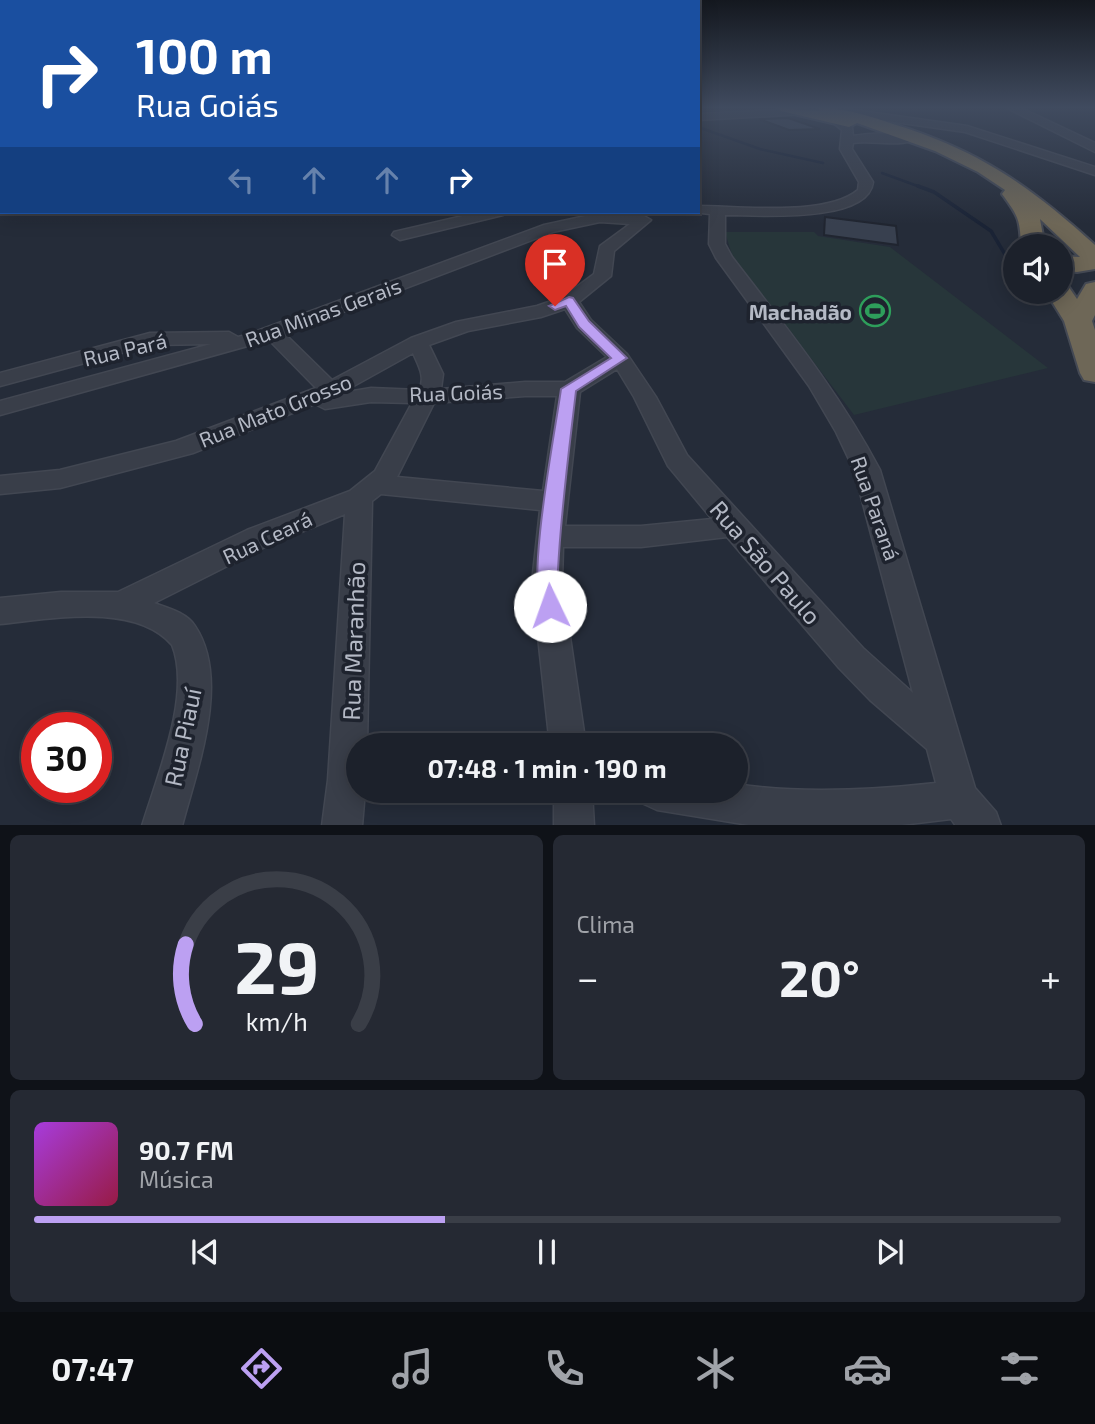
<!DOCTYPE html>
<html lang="pt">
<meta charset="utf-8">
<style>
body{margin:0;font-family:"Exo 2",sans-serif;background:#252933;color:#f1f3f6;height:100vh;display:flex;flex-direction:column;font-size:26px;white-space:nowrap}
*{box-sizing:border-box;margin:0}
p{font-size:23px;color:#a0a3a9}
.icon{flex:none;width:38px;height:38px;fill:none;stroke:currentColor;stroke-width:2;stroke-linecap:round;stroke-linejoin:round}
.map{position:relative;height:825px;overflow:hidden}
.panel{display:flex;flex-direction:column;gap:10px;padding:10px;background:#0f1218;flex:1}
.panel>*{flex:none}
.top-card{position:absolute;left:0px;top:0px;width:700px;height:214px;box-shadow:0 4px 18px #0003,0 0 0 2px #3a3e47;background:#1a4fa0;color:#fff;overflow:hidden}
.fabs{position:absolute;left:1003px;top:234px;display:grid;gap:14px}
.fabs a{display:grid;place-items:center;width:70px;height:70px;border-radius:50%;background:#1c212b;box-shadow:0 4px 18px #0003,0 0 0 2px #3a3e47;font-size:35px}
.speed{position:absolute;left:21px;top:712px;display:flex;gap:14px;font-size:35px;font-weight:700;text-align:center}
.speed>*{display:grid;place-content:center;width:91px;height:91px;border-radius:50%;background:#1c212b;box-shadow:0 4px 18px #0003,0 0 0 2px #3a3e47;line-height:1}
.speed .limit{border:10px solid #d22;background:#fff;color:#111}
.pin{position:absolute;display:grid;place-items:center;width:60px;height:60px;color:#fff;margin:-72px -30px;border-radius:50% 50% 50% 0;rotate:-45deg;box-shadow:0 0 7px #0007}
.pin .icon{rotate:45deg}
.me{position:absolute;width:77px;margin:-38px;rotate:357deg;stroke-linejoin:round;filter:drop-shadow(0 0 5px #0008)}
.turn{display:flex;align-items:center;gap:24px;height:147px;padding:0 21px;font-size:32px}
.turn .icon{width:91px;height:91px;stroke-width:2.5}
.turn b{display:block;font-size:49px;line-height:60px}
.lanes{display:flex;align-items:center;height:66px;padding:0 21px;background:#0003;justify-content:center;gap:35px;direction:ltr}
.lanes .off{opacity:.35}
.big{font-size:52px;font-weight:700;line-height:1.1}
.panel .card{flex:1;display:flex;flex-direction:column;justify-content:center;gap:10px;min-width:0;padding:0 24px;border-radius:10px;background:#252933}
.panel .dial{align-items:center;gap:0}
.dial svg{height:182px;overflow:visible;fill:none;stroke:#3a3e47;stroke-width:7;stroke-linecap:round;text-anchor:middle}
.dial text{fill:#f1f3f6;stroke:none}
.song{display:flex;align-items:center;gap:21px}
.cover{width:84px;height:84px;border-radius:10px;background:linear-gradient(135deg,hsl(280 70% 55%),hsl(340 70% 35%))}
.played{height:7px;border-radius:4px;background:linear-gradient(90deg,#bca0f2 40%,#3a3e47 40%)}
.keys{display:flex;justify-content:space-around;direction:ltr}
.heat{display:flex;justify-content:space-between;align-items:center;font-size:38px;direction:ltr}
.panel .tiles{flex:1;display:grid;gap:10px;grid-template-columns:1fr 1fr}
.card:last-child{grid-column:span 2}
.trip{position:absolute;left:346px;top:733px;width:402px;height:70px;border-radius:35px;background:#1c212b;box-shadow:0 4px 18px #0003,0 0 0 2px #3a3e47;font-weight:700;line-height:70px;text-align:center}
.menu{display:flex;height:112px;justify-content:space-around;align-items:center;background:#0b0d11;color:#a0a3a9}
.menu .icon{width:49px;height:49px}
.menu .selected{color:#bca0f2}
.menu b{font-size:32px;color:#f1f3f6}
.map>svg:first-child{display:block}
.green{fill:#27363a}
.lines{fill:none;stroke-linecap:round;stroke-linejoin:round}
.stream-far2{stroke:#1a2335;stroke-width:2.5}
.stream-far1{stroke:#1a2335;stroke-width:3.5}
.stream{stroke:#1a2335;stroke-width:4.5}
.building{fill:#38404f;stroke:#202530;stroke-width:2}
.minor-casing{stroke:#424752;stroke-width:3}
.highway-casing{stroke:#444954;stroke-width:4}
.minor{fill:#393e49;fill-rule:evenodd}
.highway{fill:#6e6757;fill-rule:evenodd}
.route{fill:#bca0f2;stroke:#7a689d;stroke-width:2}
.labels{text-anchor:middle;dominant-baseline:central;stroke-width:7;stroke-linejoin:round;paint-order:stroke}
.poi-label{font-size:21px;font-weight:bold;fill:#b4b9c5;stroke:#1e232e;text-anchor:end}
.street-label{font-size:21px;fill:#b4b9c5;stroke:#1e232e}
.near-street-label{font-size:24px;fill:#b4b9c5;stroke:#1e232e}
</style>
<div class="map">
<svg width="1095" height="826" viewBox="0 0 1095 826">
<rect width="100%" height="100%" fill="#252c39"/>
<path class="green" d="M725,232h89l4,4 72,11 158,121 -194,47 -122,-160z"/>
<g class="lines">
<g class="stream-far2">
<path d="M698,127l62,22 63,14"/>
<path d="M882,173l41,15"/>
</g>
<path class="stream-far1" d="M918,186l16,6 57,39 24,40"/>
<path class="stream" d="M1030,292l3,5"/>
</g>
<g class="building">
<path d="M788,118l32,11 -31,1 -30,-11z"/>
<path d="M825,217l71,9 2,19 -74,-10z"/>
</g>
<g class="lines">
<g class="minor-casing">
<g id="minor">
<path d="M840,108l127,18 128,41v8l-130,-43 -127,-18 -5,-3z"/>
<path d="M1007,108h14l74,35v9z"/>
<path d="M802,109l4,1v4l-108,6v-6z"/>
<path d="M831,117h8l13,10 1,9c16,-3 47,-5 60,4 -11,7 -44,0 -60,3l-1,6 21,33c-5,42 -116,33 -148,33v29l7,13c53,69 107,135 148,213l95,318 21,24 5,14h-45l-5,-7 -50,6 -146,1 -98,-16 -13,-6 -6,-13h99v-7c62,10 136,6 199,-1l-9,-34 -57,-49 -31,-32 -112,-131 -86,10h-78l-1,35 24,164h-36l-18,-164 8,-72 -159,-16 -9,7 -5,245h-8v45h6l-3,35h-40l6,-46 17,-266 -78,32 -113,57c14,5 33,10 41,23 36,54 2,143 -13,200h-40c15,-50 50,-132 30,-181 -37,-43 -122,-26 -172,-21v-26l61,-6h57l129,-62 103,-39 25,-20 37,-68 -41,-1 -46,7 -10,-5 -122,49 -133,35 -60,6v-18l60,-6 116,-29 140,-53 -47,-48 -269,75v-14l211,-57 -60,1 -151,41v-13l150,-40 79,-1 9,5 8,-2 298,-110 60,-13 40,4 7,4 -37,31 -3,25 -32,26 12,18 36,34 29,43 31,58 176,193 50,45 -59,-223 -18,-38 -27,-46 -93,-128 -7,-14 1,-30 -18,-2h6v-6c42,0 128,11 160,-16l1,-8 -19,-33 2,-19 -11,-9zM600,222l30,2 -30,22 -6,28 -31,23 -26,9 -81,16 -45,16 -79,42 -47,-46 268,-102zM565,309l12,19 30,29 -42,25h-40l-84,7 2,-15 -14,-29 39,-14 73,-14zM413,353c5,12 13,24 6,37l-48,-2 -30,5zM617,369l17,28 34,69 44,53 -71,7h-76l15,-134zM525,396h32l-14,95 -146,-14 37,-74z"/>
<path d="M480,212h25l-2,3 -103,25 -8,-5 2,-3z"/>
<path d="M554,791h38l2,35h-40z"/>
</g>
</g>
<g class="highway-casing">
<g id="highway">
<path d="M778,108l42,3 -2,-3c28,0 52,8 78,17 84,26 135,62 199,120v24l-18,3 -17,-2v-14l20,1 -40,-38 5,28h-24c-1,-29 -3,-31 -19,-53l3,-4 -27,-18 -43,-21 -78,-28 -8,4 -68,-16z"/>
<path d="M1095,282v33l-3,6 3,9v52l-11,-2 -4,-7 -16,-52 -18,-29h14v-7l8,1 9,13 9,-15z"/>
</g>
</g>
<use href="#minor" class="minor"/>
<use href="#highway" class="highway"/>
</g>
<linearGradient id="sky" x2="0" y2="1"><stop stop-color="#14181f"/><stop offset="0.48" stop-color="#404b5f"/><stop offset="1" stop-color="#404b5f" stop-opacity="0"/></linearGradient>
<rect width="1095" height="224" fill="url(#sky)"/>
<path class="route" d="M569,297l4,1 16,23 38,37 -51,33c-7,60 -15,119 -18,179 -1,13 5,31 -1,43l-7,2 -8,-2c-16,-34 13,-180 19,-224l50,-31 -32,-31 -13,-21 -11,4 -6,-4z"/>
<defs>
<g id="stadium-ring" transform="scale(1.575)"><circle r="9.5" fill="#1e232e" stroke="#2e9e5b" stroke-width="1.5"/><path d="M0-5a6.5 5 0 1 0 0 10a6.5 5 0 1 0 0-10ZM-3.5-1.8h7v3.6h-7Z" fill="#2e9e5b"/></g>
</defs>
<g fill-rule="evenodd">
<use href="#stadium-ring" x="875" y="311"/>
</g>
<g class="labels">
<g class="poi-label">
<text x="852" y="311">Machadão</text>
</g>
<g class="street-label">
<text transform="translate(323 312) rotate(-20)">Rua Minas Gerais</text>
<text transform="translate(125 349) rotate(-13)">Rua Pará</text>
<text transform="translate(456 392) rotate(-2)">Rua Goiás</text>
<text transform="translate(275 410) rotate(-22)">Rua Mato Grosso</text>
<text transform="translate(876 508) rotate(71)">Rua Paraná</text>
<text transform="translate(267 537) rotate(-25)">Rua Ceará</text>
</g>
<g class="near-street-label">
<text transform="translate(766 562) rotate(49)">Rua São Paulo</text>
<text transform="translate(353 641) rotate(-88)">Rua Maranhão</text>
<text transform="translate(182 737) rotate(-78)">Rua Piauí</text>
</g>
</g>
</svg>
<div class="fabs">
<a><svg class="icon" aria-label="sound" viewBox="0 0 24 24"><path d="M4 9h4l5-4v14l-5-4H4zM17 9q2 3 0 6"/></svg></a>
</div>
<div class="speed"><div class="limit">30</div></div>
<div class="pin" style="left:555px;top:306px;background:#d93025"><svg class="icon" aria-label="arrive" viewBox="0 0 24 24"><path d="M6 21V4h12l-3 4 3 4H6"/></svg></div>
<svg class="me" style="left:550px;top:606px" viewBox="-20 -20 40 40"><circle r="19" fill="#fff"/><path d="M0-13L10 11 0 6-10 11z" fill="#bca0f2"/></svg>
<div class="trip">07:48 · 1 min · 190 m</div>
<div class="top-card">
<div class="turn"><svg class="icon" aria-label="right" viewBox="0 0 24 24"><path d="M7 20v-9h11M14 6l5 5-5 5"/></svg><div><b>100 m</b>Rua Goiás</div></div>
<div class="lanes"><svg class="icon off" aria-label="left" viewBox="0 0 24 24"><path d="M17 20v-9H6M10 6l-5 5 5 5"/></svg><svg class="icon off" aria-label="ahead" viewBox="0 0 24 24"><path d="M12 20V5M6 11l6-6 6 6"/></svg><svg class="icon off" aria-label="ahead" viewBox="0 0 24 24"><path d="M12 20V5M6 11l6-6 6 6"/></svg><svg class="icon" aria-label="right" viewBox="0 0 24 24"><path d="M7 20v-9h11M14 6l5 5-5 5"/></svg></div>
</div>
</div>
<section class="panel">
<div class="tiles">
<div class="card dial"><svg viewBox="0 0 100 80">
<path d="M14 69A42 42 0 1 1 86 69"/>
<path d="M14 69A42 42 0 0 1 10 34" stroke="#bca0f2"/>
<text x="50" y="56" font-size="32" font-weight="700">29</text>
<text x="50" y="72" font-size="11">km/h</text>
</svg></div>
<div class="card"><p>Clima</p>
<div class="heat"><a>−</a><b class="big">20°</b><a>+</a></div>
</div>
<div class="card">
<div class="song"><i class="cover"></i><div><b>90.7 FM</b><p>Música</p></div></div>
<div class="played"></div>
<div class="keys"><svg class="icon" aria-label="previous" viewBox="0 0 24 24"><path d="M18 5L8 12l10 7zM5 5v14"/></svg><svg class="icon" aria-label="pause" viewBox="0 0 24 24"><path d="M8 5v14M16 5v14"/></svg><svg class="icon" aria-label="next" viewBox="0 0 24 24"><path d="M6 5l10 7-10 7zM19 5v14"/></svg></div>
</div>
</div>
</section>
<nav class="menu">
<b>07:47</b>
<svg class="icon selected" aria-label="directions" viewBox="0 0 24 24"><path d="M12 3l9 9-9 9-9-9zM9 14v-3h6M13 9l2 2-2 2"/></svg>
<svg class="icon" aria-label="music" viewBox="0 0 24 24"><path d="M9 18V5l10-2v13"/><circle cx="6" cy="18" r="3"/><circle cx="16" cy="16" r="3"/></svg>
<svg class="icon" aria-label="phone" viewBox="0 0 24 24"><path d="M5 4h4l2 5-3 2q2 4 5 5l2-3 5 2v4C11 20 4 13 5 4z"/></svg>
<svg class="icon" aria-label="climate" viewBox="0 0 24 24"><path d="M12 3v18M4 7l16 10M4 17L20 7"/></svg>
<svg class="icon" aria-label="car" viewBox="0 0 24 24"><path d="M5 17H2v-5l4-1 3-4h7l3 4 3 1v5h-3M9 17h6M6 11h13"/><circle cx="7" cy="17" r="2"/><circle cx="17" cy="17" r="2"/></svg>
<svg class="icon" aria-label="filters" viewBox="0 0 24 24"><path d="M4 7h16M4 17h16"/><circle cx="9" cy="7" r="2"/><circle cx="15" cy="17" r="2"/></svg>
</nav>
